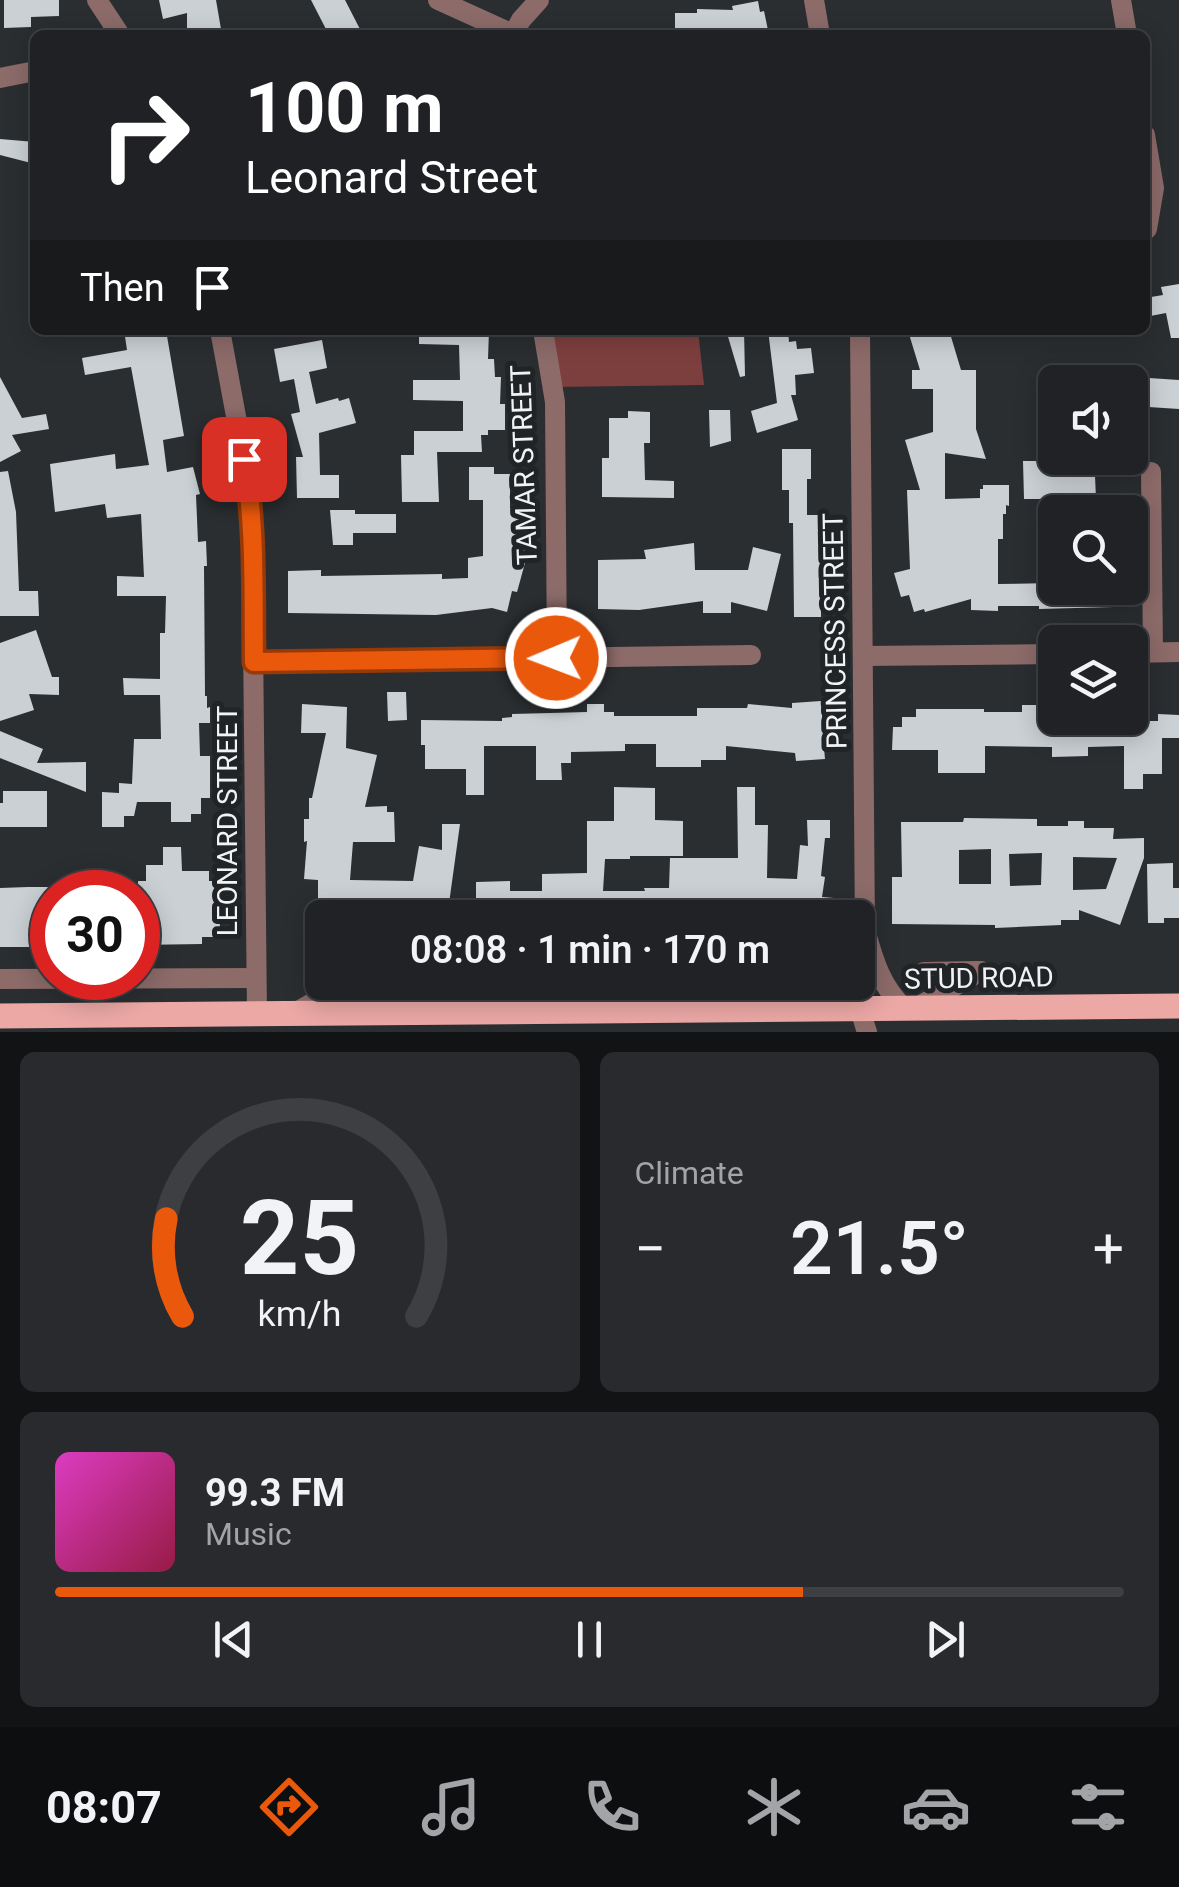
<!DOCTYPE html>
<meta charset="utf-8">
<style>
body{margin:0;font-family:Roboto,sans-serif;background:#282a2d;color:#f1f3f6;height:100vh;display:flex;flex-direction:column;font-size:38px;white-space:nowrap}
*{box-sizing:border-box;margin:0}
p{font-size:32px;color:#a2a4a7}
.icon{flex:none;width:55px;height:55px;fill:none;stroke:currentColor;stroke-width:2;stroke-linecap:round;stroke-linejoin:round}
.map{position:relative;height:1032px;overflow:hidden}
.side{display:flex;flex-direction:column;gap:20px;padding:20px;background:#121314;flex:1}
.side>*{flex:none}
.guide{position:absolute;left:30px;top:30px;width:1120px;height:305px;border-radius:15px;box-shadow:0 5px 25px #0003,0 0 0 2px #3d3f42;background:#202124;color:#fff;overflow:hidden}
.fabs{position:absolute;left:1038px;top:365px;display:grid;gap:20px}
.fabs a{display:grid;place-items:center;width:110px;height:110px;border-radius:15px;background:#202225;box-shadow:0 5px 25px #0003,0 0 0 2px #3d3f42;font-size:50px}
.speed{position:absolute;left:30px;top:870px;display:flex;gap:20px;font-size:50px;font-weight:700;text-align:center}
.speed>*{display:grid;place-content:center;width:130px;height:130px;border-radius:50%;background:#202225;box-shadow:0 5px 25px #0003,0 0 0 2px #3d3f42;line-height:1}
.speed .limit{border:15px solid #d22;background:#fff;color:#111}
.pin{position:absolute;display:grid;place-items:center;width:85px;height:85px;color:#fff;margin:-42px;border-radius:20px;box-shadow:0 5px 15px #0006}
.me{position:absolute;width:110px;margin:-55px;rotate:269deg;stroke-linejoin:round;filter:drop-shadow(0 0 8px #0008)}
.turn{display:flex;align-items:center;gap:35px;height:210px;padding:0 50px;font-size:45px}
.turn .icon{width:130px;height:130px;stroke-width:2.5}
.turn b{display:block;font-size:70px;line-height:85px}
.then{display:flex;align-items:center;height:95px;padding:0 50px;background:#0003;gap:20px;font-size:38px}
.big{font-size:75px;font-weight:600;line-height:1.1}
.side .widget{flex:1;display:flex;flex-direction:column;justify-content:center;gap:15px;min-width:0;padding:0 35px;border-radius:15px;background:#282a2d}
.side .dial{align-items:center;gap:0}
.dial svg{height:260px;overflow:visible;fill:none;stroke:#3d3f42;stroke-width:7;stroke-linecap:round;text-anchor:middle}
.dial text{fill:#f1f3f6;stroke:none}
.song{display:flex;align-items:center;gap:30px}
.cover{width:120px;height:120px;border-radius:15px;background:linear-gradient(135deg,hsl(310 70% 55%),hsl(340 70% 35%))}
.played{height:10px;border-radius:5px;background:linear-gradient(90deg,#ea580c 70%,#3d3f42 70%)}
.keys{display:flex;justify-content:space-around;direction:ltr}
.heat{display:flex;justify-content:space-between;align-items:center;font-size:55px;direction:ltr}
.side .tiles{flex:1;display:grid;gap:20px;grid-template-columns:1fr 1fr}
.widget:last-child{grid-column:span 2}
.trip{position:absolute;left:305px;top:900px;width:570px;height:100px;border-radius:15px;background:#202225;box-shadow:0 5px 25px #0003,0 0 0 2px #3d3f42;font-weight:600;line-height:100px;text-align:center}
.tab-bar{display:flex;height:160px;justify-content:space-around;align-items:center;background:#0d0e0f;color:#a2a4a7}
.tab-bar .icon{width:70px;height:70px}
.tab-bar .selected{color:#ea580c}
.tab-bar b{font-size:45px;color:#f1f3f6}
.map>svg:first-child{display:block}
.green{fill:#7d3f3e}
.building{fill:#cbd0d4;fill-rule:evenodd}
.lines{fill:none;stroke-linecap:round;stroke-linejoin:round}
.minor{stroke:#8c6b69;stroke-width:20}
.major{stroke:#eba8a5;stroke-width:25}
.route-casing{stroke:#983908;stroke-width:25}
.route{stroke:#ea580c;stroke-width:18}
.labels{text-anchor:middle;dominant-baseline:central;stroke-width:10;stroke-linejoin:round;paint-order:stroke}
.street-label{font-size:28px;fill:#f0f2f4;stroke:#202427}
</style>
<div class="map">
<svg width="1179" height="1032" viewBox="0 0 1179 1032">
<rect width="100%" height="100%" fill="#2a2e31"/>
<path class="green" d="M543,330h155l6,55 -151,2z"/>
<g class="building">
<path d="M4,0h55v16l-28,1v10l-27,1z"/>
<path d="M159,0h57l6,35h-35v-22l-24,6z"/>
<path d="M311,0h34l18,35h-34z"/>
<path d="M758,1l2,11 4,-1 5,24h-94v-22h22v-4l36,1 -1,-4z"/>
<path d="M0,139l35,3v22l-35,-9z"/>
<path d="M1179,284v54h-8l-5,-25 -21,4v-19l18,-3 -2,-8z"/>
<path d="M124,330h42l18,106 -21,4 4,32 26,-5 7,27 -4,1 2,47 8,-1 1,25h-3l1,130h2v12l3,-1v16h-11l1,33h10v42h-9v16h-10v8h-20v-20h-34l-3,14h-10v11h-22v-35l17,1v-10l13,1 2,-45h27l-1,-44h-36l-1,-17 37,1v-46h5l1,-37h-49v-20l27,1 -3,-63 -34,4 -2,-14 -50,8 -5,-48 65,-10 1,15 33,-4 -18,-98 -46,8 -3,-17 45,-8z"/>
<path d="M419,330h70l-1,29h6l1,18h6l-1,27h5v26h-17v5h-7l1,17h-45l2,50h-37l-1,-47h13v-24h49v-30l-50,-1v-20h47l-1,-35 -40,-1z"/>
<path d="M726,330h18l1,46 -5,1z"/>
<path d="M768,330h20l1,12 7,-1 1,8 14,-1 3,25 -19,2 1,20h-5l7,25 -41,13 -6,-22 26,-8z"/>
<path d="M923,330h26l12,40h15v59l10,30 -41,-6v46l35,-1v-9h3v-4h26v21l-3,-1v9h-3v25h-5v45l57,-1v5h58v19l-74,2v-3h-41v5l-27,-1v-11l-46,13 -1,-3 -10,3 -5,-17 -8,2 -7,-24 16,-4 -3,-79h13l-15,-50 28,-8v-43h-21v-19h8l-11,-36z"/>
<path d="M322,340l5,28 -18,4 7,32 22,-6 1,3 10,-3 7,25 -37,10 1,42h19v23h-42l-1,-41h7l-12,-43 9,-2 -6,-33 -14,3 -6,-33z"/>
<path d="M0,377l22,41 24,-4 3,15 -37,6 9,16 -21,11z"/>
<path d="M1134,377l45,3v29l-46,-3z"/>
<path d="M709,410h21l1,31 -21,6z"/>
<path d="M628,411l22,1v31h-6l1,37 29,1v17l-72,-1v-39h7v-40h19z"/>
<path d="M782,449h29v30h-4v36h14l3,82h-3v20h-27l-1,-94h-4v-33h-7z"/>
<path d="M1023,461h55v10h15v6l2,-1 1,23h-3v13h-24v-5h-24v-8h-21z"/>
<path d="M469,467h25v7h16v34h8v11h6l1,44 -8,29 -5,-1 -5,21 -15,-4 -56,7 -148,-2v-42l33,-1v6l121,-2v5l26,-1v-20l15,-2v-56h-14z"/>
<path d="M8,471l8,41 3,79h19l1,25h-39v-144z"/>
<path d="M330,510h25v4h41v19h-43v12h-20z"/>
<path d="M694,543l1,27h53l5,-23 28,7 -14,57 -36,-9v11h-28v-12l-64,9 -41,-1v-49l48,-1 -2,-9z"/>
<path d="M36,630l16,47h7v18l-30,-1 5,16 -34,11v-78z"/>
<path d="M387,692h19l1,28 -19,1z"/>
<path d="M821,701l2,26 9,-1 2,21 -10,1 1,11 -29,2 -1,-8 -69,-7v14h-25v7h-45v-23h-31v7l-54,1v11h-10l1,17h-26v-34h-52v49h-18v-26h-41v-24h-4v-25l81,1v-3l10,-1v-3l75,-2v-8h17v8h10v4h83v-8h50l1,-4 44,4v-5z"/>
<path d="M302,704l45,3 -1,41 31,7 -12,52 22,-1v6h7l1,30h-42l-3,38 63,1 6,-35 23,4v-26h18l-13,94h-32l3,-18 -58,-1v19h-42v-38l-14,-1 3,-38 -3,1v-23h5v-21h3l14,-65h-25z"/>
<path d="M1022,705h15v13h85v3h36v-7l21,1v23h-17v36h-19v15h-19v-43l-36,1v9l-36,1v-10l-67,-1v27h-47v-23h-46l1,-23h9v-10h14v-8h68v3h38z"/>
<path d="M0,731l43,18 -6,14 49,-1v30l-86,-34z"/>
<path d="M614,787l41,1v32l28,1v35h-53v3h-25l-2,32h42l-1,-3h25l1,-30h68l-1,-71h18v38h13l-1,53 30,1 3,-34 8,1 -1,-26h23v18h-5l-4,38 4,1 -3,20 12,1 -2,20 -46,-3v3h-310v-36l34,-1v10h32v-17l45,-1v-52h27z"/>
<path d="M3,791h44v36h-47v-24h3z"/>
<path d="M964,818l73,1v7h31v-5h16v7h30l-1,11 31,-1v20l-24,67 -41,-15v10h-18v5l-66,3v-3l-103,-1v-47h10l-1,-55h62zM991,849v35h-32v-34zM1042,853l-1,32 -31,1 -1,-32zM1073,857l44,1 -11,31 -33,1z"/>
<path d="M163,847h18l1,24h27v10h10l1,56h-18v7l-64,1v-64h8v-16h17z"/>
<path d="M1173,863v25h6v30h-15v5h-16l-1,-59z"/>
<path d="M28,887h24v60h-52v-59z"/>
</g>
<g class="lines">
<g class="minor">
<path d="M97,0l23,35"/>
<path d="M438,0l75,34"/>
<path d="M814,0l6,35"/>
<path d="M1121,0l6,35"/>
<path d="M513,35l8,-15 18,-20"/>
<path d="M0,78l35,-7"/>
<path d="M1145,135l9,53 -7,41"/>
<path d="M220,330l28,151 4,64 5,469"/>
<path d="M543,330l12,72 2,256"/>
<path d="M860,330l5,601c-8,33 -10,68 2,101"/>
<path d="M1151,472l2,180"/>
<path d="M1130,653l49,-1"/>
<path d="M863,656l192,-2"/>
<path d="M254,662l497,-7"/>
<path d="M866,933c8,29 16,55 39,76"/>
<path d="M924,972l53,-1"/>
<path d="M0,979l256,-1"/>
<path d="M788,982l22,28"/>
<path d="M914,1009l67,-38"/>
<path d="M295,1013l53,-31"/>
</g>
<path class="major" d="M0,1016l1179,-10"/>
</g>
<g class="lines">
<g class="route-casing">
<path id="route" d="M244,459c12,67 9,135 10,203l302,-4"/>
</g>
<use href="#route" class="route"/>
</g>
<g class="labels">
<g class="street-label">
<text transform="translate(524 465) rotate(-92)">TAMAR STREET</text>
<text transform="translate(835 631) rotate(-91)">PRINCESS STREET</text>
<text transform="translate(227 821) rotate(-90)">LEONARD STREET</text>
<text transform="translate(979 978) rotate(-1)">STUD ROAD</text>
</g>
</g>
</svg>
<div class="fabs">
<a><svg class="icon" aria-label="sound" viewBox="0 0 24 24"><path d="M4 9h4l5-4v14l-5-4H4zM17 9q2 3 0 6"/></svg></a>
<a><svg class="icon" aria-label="search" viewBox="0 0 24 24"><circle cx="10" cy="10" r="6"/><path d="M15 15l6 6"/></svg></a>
<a><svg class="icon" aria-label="layers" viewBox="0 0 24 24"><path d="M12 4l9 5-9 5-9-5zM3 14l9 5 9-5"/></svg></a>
</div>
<div class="speed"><div class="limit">30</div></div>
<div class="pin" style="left:244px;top:459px;background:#d93025"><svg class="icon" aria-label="arrive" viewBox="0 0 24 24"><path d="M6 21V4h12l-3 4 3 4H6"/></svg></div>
<svg class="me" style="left:556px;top:658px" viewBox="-20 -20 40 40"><circle r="17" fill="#ea580c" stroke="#fff" stroke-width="3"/><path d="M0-11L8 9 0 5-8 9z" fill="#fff"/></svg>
<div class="trip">08:08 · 1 min · 170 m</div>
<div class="guide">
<div class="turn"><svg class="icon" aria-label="right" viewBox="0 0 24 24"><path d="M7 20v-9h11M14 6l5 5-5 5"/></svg><div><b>100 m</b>Leonard Street</div></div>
<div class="then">Then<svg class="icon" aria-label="arrive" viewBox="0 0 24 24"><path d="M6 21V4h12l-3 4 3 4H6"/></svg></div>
</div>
</div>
<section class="side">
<div class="tiles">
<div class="widget dial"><svg viewBox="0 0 100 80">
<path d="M14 69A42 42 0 1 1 86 69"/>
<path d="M14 69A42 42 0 0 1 9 39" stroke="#ea580c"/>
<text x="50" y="56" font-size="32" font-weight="700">25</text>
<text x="50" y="72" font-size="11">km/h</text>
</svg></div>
<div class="widget"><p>Climate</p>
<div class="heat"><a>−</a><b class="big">21.5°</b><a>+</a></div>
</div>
<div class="widget">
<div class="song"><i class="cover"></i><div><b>99.3 FM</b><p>Music</p></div></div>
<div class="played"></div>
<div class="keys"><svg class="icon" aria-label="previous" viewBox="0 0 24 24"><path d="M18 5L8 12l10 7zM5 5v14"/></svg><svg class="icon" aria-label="pause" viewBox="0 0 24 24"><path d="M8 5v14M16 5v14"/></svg><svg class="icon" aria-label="next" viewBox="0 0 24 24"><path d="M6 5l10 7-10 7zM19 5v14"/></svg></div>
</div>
</div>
</section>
<nav class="tab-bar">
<b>08:07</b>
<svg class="icon selected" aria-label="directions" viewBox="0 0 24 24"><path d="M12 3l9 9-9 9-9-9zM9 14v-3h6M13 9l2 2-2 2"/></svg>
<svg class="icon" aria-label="music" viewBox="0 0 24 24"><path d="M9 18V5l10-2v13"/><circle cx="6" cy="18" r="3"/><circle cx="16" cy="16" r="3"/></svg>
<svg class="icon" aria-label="phone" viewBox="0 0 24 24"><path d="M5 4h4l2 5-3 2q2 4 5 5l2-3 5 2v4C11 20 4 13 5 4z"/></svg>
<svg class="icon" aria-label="climate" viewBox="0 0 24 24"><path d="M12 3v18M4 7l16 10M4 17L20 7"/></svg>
<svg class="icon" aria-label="car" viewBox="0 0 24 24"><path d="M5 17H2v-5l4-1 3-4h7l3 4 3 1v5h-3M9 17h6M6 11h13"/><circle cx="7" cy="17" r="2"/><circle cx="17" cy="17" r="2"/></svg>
<svg class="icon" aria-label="filters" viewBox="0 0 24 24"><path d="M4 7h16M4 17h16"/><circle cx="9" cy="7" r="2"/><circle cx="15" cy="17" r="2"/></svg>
</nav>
